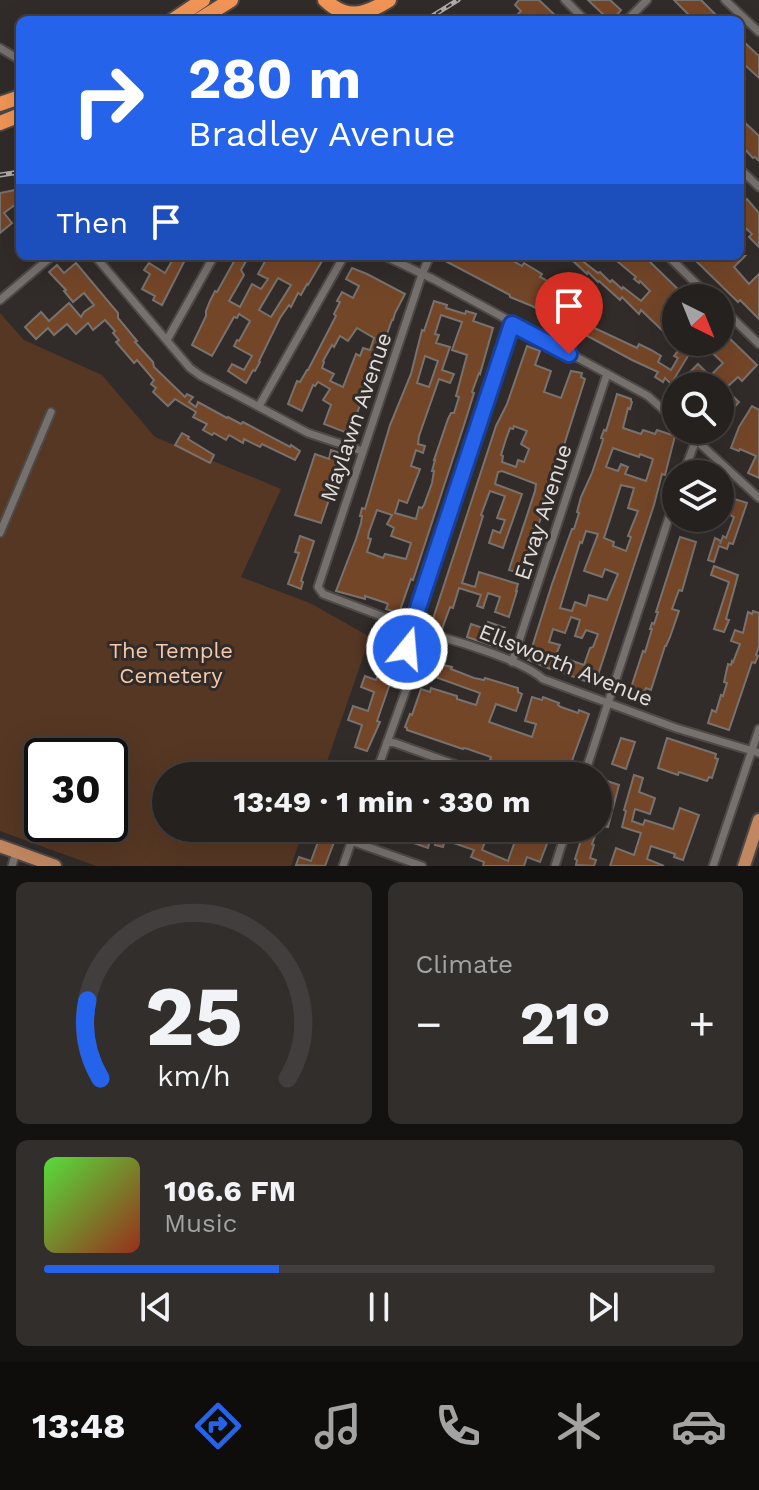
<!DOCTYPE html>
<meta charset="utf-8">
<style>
body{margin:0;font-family:"Work Sans",sans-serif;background:#312e2c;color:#f1f3f6;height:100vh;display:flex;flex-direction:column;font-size:30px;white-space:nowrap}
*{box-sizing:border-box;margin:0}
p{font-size:26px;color:#a3a3a4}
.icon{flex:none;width:44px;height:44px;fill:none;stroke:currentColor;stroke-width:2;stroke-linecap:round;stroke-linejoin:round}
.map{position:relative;height:866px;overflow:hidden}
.sheet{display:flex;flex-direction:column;gap:16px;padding:16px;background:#141211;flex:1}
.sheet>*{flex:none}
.banner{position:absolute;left:16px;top:16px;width:728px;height:244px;border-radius:12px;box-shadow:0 8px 32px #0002,0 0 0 2px #423e3d;background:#2563eb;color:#fff;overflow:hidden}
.needle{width:52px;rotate:137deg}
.controls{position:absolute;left:662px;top:284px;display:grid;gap:16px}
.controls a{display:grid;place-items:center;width:72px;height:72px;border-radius:50%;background:#25211f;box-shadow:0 8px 32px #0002,0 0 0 2px #423e3d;font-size:40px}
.speed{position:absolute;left:24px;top:738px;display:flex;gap:16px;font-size:40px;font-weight:700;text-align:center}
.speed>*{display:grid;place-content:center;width:104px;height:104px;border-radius:50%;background:#25211f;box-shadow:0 8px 32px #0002,0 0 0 2px #423e3d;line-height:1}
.speed .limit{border:4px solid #111;border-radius:12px;background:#fff;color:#111}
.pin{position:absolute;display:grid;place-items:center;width:68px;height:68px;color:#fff;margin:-82px -34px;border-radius:50% 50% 50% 0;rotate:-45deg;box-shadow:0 0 8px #0007}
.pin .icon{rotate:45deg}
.me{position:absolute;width:88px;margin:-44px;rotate:17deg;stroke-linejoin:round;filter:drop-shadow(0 0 6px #0008)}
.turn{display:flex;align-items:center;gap:28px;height:168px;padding:0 40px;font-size:36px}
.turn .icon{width:104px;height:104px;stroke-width:2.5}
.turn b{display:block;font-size:56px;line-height:68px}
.then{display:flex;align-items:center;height:76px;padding:0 40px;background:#0003;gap:16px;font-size:30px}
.big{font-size:60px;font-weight:700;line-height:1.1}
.sheet .card{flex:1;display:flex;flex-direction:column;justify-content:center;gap:12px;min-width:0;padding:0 28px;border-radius:12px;background:#312e2c}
.sheet .dial{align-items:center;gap:0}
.dial svg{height:208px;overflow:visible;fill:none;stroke:#423e3d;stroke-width:7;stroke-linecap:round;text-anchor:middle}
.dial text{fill:#f1f3f6;stroke:none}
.song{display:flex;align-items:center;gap:24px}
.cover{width:96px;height:96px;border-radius:12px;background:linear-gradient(135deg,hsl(110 70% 55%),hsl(10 70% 35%))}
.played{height:8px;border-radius:4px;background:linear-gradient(90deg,#2563eb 35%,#423e3d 35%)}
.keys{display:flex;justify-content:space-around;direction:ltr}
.heat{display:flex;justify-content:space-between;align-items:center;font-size:44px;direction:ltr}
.sheet .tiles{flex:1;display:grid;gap:16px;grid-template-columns:1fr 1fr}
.card:last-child{grid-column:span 2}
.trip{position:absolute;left:152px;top:762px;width:460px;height:80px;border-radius:40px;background:#25211f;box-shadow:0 8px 32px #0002,0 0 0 2px #423e3d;font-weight:700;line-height:80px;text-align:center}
.tabs{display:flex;height:128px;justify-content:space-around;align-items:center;background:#0f0d0c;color:#a3a3a4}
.tabs .icon{width:56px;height:56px}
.tabs .selected{color:#2563eb}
.tabs b{font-size:36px;color:#f1f3f6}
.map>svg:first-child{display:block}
.green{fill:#553723;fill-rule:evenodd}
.building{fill:#744628;stroke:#78726e;stroke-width:2;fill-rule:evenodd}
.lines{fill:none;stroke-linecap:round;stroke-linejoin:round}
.minor-casing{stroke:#4d4947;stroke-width:11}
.primary-casing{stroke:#4d4947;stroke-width:16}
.motorway-casing{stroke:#4d4947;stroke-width:18}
.minor{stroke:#76716d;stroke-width:7}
.primary{stroke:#c08760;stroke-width:12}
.motorway{stroke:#f29657;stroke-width:14}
.rail-casing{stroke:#b1adab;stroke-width:5}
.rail{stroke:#312c29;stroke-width:2;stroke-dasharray:6;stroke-linecap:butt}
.route-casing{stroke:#184099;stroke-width:20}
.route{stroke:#2563eb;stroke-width:14}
.labels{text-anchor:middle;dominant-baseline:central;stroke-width:6;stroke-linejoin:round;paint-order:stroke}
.street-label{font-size:22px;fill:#e1dedc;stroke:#312c29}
.park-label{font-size:22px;fill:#f6c8ac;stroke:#312c29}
</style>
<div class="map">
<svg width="759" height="866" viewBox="0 0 759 866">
<rect width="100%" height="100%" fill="#312c29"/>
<path class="green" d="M0,313l24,27 78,35 53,62 126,52 -40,88 69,26 60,34 -48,139h-156v52h138l-13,38h-195l-96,-35zM42,756h68v68h-68z"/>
<g class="building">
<path d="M519,0h20l21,20h-23l-6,-5 -4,5h-15l9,-9 -6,-6z"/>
<path d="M588,0h22l11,10 -8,10h-4z"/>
<path d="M674,0h27l17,17 -3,3h-32l5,-6z"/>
<path d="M743,41l16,15v22l-13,-12 -6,6v-28z"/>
<path d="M740,118l19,18v25l-4,-4 -2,1 -13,-14z"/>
<path d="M20,189v12l-16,12 8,10 -12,10v-40z"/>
<path d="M740,195l6,5 1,-1 12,14v34l-10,-10 3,-3 -12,-11z"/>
<path d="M162,256h25l-25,49 -9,-5 2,-4 -13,-7 8,-15 -6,-4 5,-7 16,10 7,-12z"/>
<path d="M237,256h12l-8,14 3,5 -15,26 11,6 12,-23 9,5 7,-10 -10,-5 10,-18h57l-17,29 -1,-1 -6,11 -3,-2 -7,14 -2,-2 -9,13 -21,43 1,1 -5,9 -2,-1 -7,13 -18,-12 4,-7 12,6 8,-14 -18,-10 3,-6 2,1 11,-20 -11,-7 -2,4 -3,-1 -22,39 -20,-11 14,-29v-5l4,-10 5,-10 2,1zM278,278l13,7 -20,32 -12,-7z"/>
<path d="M436,256h32l6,3 2,-3h28l18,10 2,-3 18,11 -2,3 24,13 -6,12 12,7 8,-14 16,10 -9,16 4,2 -1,2 49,23 2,-4 12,6 10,6 -3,6 13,8 7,-12 -4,-2 11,-14h15l-13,13 1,1 -17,28 -6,-6 -2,4 -8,-5 3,-5 -26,-12 -100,-54 -22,-9v-2z"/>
<path d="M576,256l22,17 2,-1 10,10 2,-2 10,9 1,-2 18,14 9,-10 -10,-10 -1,2 -5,-4 2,-2 -25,-21h33l43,42h-11v42l-9,-9 -2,2 -24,-23 -2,4 -17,-17 -2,3 -21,-19 -1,1 -10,-10 -1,2 -15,-14z"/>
<path d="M691,256h54l-11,11 15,17 10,-10v45l-19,-19 -2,2z"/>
<path d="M76,263l42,50v5l19,23 -2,1 18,20 1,5 31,30 2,-3 6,3 -4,5 7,5 2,-5 29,16 1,-1 13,7 2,-2 47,25 1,-2 9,6 -5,9 -33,-16 -2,3 -16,-8 -1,4 -14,-8 -3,5 -12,-7 -2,2 -9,-5 4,-6 -14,-7 3,-5 -21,-13 -7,7 -15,-14 3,-4 -5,-4 3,-4 -17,-20 -3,3 -18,-21 3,-2 -6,-7 2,-2 -10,-11 -12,10 -5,-7 -12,11 -9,-10 -13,11 -6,-7 -12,11 -11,-12 16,-15 8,9 20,-18 12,14 3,-5 10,-7 -10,-12 -11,9 -9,-11 2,-1 -17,-18 8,-7 7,8z"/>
<path d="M352,268l15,6 38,20 -10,19 -2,7h-1l-18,50h-2l-22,64 -26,-10 7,-19 -8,-5 7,-11 -12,-7 -3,4 -2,-1 -11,26 -14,-7 9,-23 3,1 7,-12h1l28,-54 -2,-2 6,-12 -3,-1 5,-9 11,6 6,-12 -13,-7zM357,328l17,10 -4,12 -7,-2 -3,8 -4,-2 -13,33 -13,-6 4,-7 -12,-6 2,-6 -1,-1 9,-16 2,2 6,-11 8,5z"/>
<path d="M434,301l13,4 -1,3 19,6 1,-3 10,3 -3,7 20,7 -13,46 -1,-1 -7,19 2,1 -9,29 -52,158 -2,-1 -12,34 -13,-4 2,-5 -2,-1 -21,-7v3l-29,-8 20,-52 5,-16 1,-7h-2l2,-8 3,1 25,-84 21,-51 11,-44 2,1zM441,315l21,7 -10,28 15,5 -11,41 3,1 -5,16h-3l-3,6 -14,41h1l-3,11h2l-2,12 -8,22 -2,3 -3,-1 -3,12 -21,-6 4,-13 8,3 13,-34 -9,-3 5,-16 7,3 2,-7 -7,-2 1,-8 20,-57 11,4 4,-9 -12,-4 8,-23 -14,-4 3,-8 -4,-1zM425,356l13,5 -9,26 -12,-4zM377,510l15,5 -5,9 7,4 -3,8 20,7 -5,16 -21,-5 -2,4 -16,-6 4,-13 -3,-1 1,-6z"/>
<path d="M720,329l37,36 -15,16 -4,-4 -13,12 14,13 -15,16 4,4 -8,8v-44h-44l22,-22 12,12 13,-13 -22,-21h19z"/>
<path d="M527,346l13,5 -5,14 16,6 -7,21 17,6 10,-27 11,2 -1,4 4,2 -62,195 -14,-4 26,-79 1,-7 -34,-13 -4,1 -3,12 27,10 -19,54 -14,-5 4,-13 7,3 5,-13 -8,-2 8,-22 -15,-5 -9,24 2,1 -21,67 13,4 4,-15 39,12 -2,7h1l-8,26 -14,-5 5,-15 -12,-4 -5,15 -6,-2 4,-11 -22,-7 -6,20 -3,-1 -8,22 -11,-4 65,-199 11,-22zM514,426l13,5 -6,13 8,5 -5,13 -6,-2 -2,7 -14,-5 1,-6 -2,-1 5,-16 4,-11 3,1z"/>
<path d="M617,394l14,5v2l1,1 -2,7 -2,-1 -5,20 18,6 2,-4 12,4 2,-4 18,6 -10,39 -3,-1 -8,31 -59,179h-2l-30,-11 4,-14 17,6 6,-17 3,-1 5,-13 -12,-4 -4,8 -7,-2 5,-16 -9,-3 -6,16 -12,-4 -4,13 11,3 -10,24 -22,-9 24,-76 20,-55h2l5,-16 -2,-1 4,-15 11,-24 10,-30 1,-4 -2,-1 3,-8 2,1zM613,448l26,9 1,-3 13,5 -7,22 -21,-7 3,-7 -7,-3 -3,7 -12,-4zM621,485l13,3 -6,20 10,3 -10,25 3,1 -5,14 -13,-5 1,-4 -10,-4zM586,531l12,3 -14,37 18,6 3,-8 13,5 -11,26 -18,-5 -3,11 -11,-4 -3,9 -12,-3 20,-66 2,1z"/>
<path d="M752,406l7,4v68l-11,-5 8,-17 -16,-7 -1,2 -8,-3 8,-21z"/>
<path d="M182,433l7,4 -1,2 26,16 -4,8 -35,-18z"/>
<path d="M331,450l12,4 -6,18 1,1 -17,50 -26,-8 20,-61 14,5z"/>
<path d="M720,489l13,5 -2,4 16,5 -14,41 -4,-1 -2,6 -8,-3 -5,16 -6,-2 7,-22 6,3 -1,3 3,-8 3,2 8,-21 -14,-7z"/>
<path d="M300,536l14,5 -13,40 2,1 -2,7 -13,-5 11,-31 -4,-1z"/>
<path d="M680,537l16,5 -14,49 -3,-1 -7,19 7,2 -9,26 -4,9h-1l-14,44 -5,-2 -5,13 -13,-4 15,-46 2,1 7,-23h-2l2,-6 2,1 4,-12h-2z"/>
<path d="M714,566l24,9 -12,44 3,1 -5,12 -10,-3 15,-47 -18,-7z"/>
<path d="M753,611l6,2v33l-3,9 2,1 -3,7 -3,-1 -23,68 -21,-7 4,-13 4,2 5,-17 2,1 4,-13 -3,-1 4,-18 3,1 1,-4 1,1 7,-18 -9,-3 4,-11 8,3 5,-21 4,2z"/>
<path d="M488,622l17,6 -6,20 -32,-11 4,-13 15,5z"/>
<path d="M381,641l11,4 -3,11 3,1 -4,13 6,2 -17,49 3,1 -13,29 -12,-4 7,-22 -14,-5 5,-14 15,5 6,-19 -13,-5 4,-11 11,4 7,-18 -8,-3z"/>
<path d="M425,661l27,6 -1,2 23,9 10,2 1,-2 33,10v4l4,2 -6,17 -20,-7 -7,18 43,15 4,-13 -11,-3 7,-24 10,3 1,-3 16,6 -1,2 3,2 17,6 1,-3 10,4 -16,44 -4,18h-34l-45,-16 1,-3 -23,-8 -4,-1 -1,1 -56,-19v-2l-2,-1 5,-13 2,1 9,-26 9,3 1,-4 26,8v3l19,6 4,-12 -59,-21z"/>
<path d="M621,738l14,4 -9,27 -14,-5z"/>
<path d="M667,738l49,16 -1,4 3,1 -6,19 -3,-1 -2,4 -28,-9 -1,3 -20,-7z"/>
<path d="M634,775l9,3 -4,14 16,6 -5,16 -15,-5 -3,12 11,4 2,-5 28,9 7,-21 19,7 -16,45 -9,-3 1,-3 -24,-8 -4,13 17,7h-54l6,-18 18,7 7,-22 -19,-6 4,-16 -2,-1z"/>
<path d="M601,779l18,6 -11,42 -10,-2v-28l2,-6 -2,-1v-3z"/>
<path d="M323,828l16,1 -14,37 -29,-1 3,-8 12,4z"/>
<path d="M368,828h41l-1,4 22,8 -2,8 -26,-9 -1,2 -34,-12z"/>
<path d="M441,828h14l31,11 -4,11 26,11 7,-20 -6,-2 3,-11h41l-13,34 -13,-5 -3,9h-41l1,-4 -13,-5 3,-7 -29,-10 -2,7 -8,-2z"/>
<path d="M585,828h13l-6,16 2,1 -4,13 6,2 -2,6 -18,-1 1,-5 -2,-1z"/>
</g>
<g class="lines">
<g class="minor-casing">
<g id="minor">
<path d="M565,0l20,20"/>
<path d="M725,0l34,32"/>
<path d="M627,20l20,-20"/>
<path d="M0,48l20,12"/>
<path d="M740,169l19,18"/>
<path d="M95,256l95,112 11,8 107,57 54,18"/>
<path d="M385,256l48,23 215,117 28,25"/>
<path d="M430,256l-8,18 -104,313 5,7 69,26c4,2 6,6 10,8 10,7 25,5 36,8 26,7 87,26 105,43l133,49 83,25"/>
<path d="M668,256l43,42"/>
<path d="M0,300l52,-44"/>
<path d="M720,306l39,38"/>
<path d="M167,340l47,-84"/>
<path d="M259,406l85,-150"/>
<path d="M685,430l74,68"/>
<path d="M683,474l13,-34"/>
<path d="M0,533l51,-121"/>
<path d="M512,662l95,-288"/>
<path d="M387,742l8,1 92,33"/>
<path d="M375,776l32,-89 -1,-31 2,-18 104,-314"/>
<path d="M584,776l92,-280"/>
<path d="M351,841l71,25"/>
<path d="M12,866l4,-14"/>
<path d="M343,866l13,-38"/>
<path d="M555,866l12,-38"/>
<path d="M713,866l46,-137"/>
</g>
</g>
<g class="primary-casing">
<g id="primary">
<path d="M0,846l55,20"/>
<path d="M744,866l15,-46"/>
</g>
</g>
<g class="motorway-casing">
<g id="motorway">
<path d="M325,0c22,21 40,15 64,0"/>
<path d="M173,20l30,-20"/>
<path d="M199,20l32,-20"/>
<path d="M0,104l20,-7"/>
<path d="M0,123l20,-8"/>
</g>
</g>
<use href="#minor" class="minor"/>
<use href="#primary" class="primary"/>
<use href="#motorway" class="motorway"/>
<g class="rail-casing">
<g id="rail">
<path d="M426,20l32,-20"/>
<path d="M0,175l20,-3"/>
</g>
</g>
<use href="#rail" class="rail"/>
</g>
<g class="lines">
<g class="route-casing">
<path id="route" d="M407,649l1,-11 104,-314 57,30"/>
</g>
<use href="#route" class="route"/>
</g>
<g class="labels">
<g class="street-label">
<text transform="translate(356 417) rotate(-71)">Maylawn Avenue</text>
<text transform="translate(543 512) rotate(-72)">Ervay Avenue</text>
<text transform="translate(566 665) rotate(22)">Ellsworth Avenue</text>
</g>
<g class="park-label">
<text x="171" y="650">The Temple<tspan x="171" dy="25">Cemetery</tspan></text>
</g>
</g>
</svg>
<div class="controls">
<a><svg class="needle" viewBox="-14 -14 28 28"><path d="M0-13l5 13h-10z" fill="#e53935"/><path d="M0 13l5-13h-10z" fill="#a3a3a4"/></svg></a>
<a><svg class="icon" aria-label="search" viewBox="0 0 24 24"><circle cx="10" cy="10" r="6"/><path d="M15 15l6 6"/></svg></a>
<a><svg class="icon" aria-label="layers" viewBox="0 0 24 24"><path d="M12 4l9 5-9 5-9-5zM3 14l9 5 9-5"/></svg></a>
</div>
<div class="speed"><div class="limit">30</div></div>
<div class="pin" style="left:569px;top:354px;background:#d93025"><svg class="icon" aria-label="arrive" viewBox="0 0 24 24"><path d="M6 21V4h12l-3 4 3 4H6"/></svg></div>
<svg class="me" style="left:407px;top:649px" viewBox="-20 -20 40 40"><circle r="17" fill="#2563eb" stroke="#fff" stroke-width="3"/><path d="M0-11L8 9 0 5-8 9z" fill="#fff"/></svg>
<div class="trip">13:49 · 1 min · 330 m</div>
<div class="banner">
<div class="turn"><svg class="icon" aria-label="right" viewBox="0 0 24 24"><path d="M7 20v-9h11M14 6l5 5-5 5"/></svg><div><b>280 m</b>Bradley Avenue</div></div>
<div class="then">Then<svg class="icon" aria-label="arrive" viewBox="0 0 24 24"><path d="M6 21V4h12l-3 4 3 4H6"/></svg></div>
</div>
</div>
<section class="sheet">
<div class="tiles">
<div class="card dial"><svg viewBox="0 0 100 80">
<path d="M14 69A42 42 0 1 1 86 69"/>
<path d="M14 69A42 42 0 0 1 9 39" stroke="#2563eb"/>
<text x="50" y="56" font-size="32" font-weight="700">25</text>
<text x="50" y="72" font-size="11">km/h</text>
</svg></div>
<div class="card"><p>Climate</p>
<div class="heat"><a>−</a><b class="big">21°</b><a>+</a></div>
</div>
<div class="card">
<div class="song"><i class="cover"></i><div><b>106.6 FM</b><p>Music</p></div></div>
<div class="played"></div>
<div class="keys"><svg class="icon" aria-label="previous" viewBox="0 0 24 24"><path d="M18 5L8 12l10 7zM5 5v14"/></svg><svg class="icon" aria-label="pause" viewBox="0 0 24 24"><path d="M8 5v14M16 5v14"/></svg><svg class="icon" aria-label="next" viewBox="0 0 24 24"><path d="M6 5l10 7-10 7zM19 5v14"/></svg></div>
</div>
</div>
</section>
<nav class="tabs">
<b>13:48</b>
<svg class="icon selected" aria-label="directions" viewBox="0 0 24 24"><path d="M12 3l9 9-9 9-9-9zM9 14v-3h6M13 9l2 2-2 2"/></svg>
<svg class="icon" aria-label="music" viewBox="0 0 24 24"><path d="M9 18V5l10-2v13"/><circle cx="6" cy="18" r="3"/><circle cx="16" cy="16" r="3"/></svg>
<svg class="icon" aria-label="phone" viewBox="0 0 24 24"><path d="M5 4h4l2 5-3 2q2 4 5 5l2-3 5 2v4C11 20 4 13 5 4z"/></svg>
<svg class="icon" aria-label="climate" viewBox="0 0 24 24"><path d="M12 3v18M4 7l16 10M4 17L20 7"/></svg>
<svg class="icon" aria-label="car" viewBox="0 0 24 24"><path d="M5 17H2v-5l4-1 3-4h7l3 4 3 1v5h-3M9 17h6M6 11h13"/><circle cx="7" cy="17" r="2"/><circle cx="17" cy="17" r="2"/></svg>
</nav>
